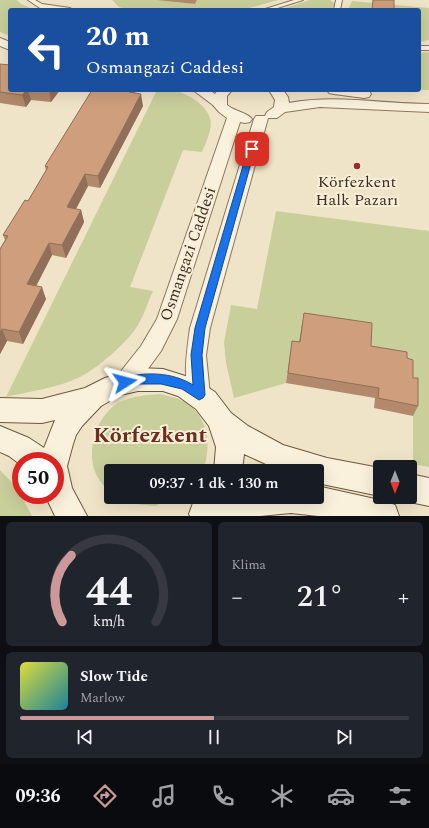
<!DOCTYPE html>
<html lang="tr">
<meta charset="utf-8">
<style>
body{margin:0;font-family:Spectral,serif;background:#20242c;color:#f1f3f6;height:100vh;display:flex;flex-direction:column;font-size:15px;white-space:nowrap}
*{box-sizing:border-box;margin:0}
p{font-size:13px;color:#9ea1a6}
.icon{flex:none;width:22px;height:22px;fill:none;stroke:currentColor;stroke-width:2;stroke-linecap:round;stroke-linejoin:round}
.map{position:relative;height:516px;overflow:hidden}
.panel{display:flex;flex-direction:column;gap:6px;padding:6px;background:#0d0f14;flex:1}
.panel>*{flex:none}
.banner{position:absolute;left:8px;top:8px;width:413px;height:84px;border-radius:4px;box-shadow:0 4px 16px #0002;background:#1a4fa0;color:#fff;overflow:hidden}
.needle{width:26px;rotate:180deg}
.fabs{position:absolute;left:373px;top:460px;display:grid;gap:8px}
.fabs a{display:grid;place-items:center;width:44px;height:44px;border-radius:4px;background:#171b24;box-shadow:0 4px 16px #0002;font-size:20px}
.speed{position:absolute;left:12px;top:452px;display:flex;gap:8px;font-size:20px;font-weight:700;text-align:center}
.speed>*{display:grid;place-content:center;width:52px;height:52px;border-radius:50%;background:#171b24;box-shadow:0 4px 16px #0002;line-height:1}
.speed .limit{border:6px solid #d22;background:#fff;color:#111}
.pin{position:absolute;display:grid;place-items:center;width:34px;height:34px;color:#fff;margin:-17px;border-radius:8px;box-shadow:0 2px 6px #0006}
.me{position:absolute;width:44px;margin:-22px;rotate:81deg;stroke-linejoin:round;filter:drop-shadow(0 0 3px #0008)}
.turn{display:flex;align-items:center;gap:14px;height:84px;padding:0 12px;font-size:18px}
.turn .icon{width:52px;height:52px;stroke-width:2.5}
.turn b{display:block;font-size:28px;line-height:34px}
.big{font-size:30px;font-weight:600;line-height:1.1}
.panel .tile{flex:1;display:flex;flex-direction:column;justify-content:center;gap:6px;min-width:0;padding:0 14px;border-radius:6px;background:#20242c}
.panel .dial{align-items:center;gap:0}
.dial svg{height:104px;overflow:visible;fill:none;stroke:#363941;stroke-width:7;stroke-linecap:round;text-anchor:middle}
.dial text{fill:#f1f3f6;stroke:none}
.song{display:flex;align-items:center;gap:12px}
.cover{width:48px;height:48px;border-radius:6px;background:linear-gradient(135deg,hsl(60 70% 55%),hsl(190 70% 35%))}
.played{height:4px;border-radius:2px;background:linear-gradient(90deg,#cc999b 50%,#363941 50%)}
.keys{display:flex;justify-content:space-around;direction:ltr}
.heat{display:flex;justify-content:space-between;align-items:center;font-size:22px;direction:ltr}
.panel .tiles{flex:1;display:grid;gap:6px;grid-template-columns:1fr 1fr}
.tile:last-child{grid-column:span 2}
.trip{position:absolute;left:104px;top:464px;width:220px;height:40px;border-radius:4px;background:#171b24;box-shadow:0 4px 16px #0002;font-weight:600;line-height:40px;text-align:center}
.tabs{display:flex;height:64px;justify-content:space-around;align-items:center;background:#090b0e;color:#9ea1a6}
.tabs .icon{width:28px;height:28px}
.tabs .selected{color:#cc999b}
.tabs b{font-size:18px;color:#f1f3f6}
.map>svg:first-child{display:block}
.green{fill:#c9cf9b}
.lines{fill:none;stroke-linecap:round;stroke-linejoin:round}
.lane-casing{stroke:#8d765c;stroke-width:2}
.street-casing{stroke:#8d765c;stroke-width:2}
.secondary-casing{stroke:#6f573f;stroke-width:2}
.lane{fill:#faf1dc;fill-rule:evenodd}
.street{fill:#faf1dc;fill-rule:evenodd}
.secondary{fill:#faf1dc;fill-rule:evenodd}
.wall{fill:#b2896c}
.shaded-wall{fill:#916f58}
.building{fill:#cf9f7d;stroke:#916f58}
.route{fill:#1a73e8;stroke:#114b97}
.poi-dot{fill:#9e2a2b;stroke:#f7eed8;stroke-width:1.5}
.labels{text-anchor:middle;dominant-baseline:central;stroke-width:4;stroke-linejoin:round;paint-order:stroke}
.poi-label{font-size:16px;fill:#3d2e20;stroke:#f7eed8}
.street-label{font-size:16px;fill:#3d2e20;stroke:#f7eed8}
.near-quarter-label{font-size:22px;font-weight:bold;fill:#6b2e1e;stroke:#f7eed8}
</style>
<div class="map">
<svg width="429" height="516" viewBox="0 0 429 516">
<rect width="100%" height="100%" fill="#f0e4c8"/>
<g class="green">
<path d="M0,0h17l4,4 14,6h-25v26l-10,-4z"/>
<path d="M112,0h44l39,4 2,-4h81l-36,10h-112l-11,-3z"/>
<path d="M310,0h20l5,4 -4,6h-52z"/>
<path d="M352,1l77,7v32l-10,2v-32h-71z"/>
<path d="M429,52v38h-10v-37z"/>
<path d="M157,90c5,0 11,-1 16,0 13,3 33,14 37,28 3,11 -4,24 -8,34l-19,-2 -53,137 23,4c-5,11 -9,24 -15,34 -10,17 -40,43 -58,52 -20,10 -52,15 -74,20z"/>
<path d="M276,211l153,20v236l-16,-3v-75l-122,-37 -5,31 -52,15 -8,-35 -2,-21 7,-37 26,4z"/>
<path d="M160,394c7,2 15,3 21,6 28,14 31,45 22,71h-92v23c-5,-6 -12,-13 -15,-20 -10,-24 -1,-56 22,-71 13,-7 28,-8 42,-9z"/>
<path d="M0,470l17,18 15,28h-32z"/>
<path d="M118,497h57l-20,9 -21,-2z"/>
</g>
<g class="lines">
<g class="lane-casing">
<g id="lane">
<path d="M28,0h7l7,4 28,4 3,2 -33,-2z"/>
<path d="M294,0h9l-32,10h-9z"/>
<path d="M336,0h6l-2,10h-6z"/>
<rect x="419" y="46" width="10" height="4"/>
</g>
</g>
<g class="street-casing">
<g id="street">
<path d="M0,38l10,4v8l-10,-4z"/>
<path d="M193,90h16l6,4 3,-4h14l-5,6v9c7,6 21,8 25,14l-2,3 -5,1 -5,-1 -63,197 -16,32 -22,30 -7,8 -7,2 -7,-2 -4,-7 4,-7 23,-29 16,-27 70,-201 -8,-6 -6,-7z"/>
<path d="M269,90h14l5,7 1,6c47,-9 93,1 140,1v8l-109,-5 -35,5 -8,6h-9l-58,210 -4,27 4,40 -3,7 -8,3 -8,-3c-9,-21 -4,-52 -1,-74l64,-209 2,-3h9l2,-4 7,-5 1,-7z"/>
<path d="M327,90h38l4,1 2,3 -2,3 -5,1 -30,-4 -5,-1z"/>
</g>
</g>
<g class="secondary-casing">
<g id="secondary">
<path d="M138,368l25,1 32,10 20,13 16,21 17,13 35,19 44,13 53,10v28l-63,-13v-12h-36l-37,-17 -2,17h-28l2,-24 -7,-21 -13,-17 -18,-13 -15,-5h-25l-18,4 -19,11 -19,20 -6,9 -3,9 -6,22 5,22 15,28h-32l-10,-21h10v-34h-34v4l-12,-9 -9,-4v-26l29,12 15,10 11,-28 -13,3 -42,-1v-24l42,1 43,-11 20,-10z"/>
<path d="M410,474l19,4v28l-19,-4 -10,-4 -1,-1h11z"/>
<path d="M317,486l67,15 11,4 4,11h-81l-27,-3 -31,3h-70l-1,-2 4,-11 19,-6h105z"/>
</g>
</g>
<use href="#lane" class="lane"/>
<use href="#street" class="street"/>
<use href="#secondary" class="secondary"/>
</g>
<g class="wall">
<path d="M156,0h41l-2,4z"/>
<path d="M0,64l10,26h50l-9,12 -20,-2 -5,7 -26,-4z"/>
<path d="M135,93l8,13 -43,82 -12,-2 -12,23 5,1 3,12 -18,36 -14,-3 -16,31 10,13 -23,45 -16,-3 -7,13v-105l5,-9 -2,-5 25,-34 18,-30 -1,-5z"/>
<path d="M304,313l67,33 36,12 6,20 5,28 -5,10 -39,-8 1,-10 -89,-15 6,-42 7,1z"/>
</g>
<g class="shaded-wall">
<path d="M27,90h1l3,10 -5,7 -4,-12z"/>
<path d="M49,90h11l-9,12z"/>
<path d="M131,90h4v6l-6,-4z"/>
<path d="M141,94l2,12 -43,82 -2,-12z"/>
<path d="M85,174l3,12 -18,34 -3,-13z"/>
<path d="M81,210l3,12 -18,36 -4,-13z"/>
<path d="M49,243l3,12 -21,41 -4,-12z"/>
<path d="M42,287l4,12 -23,45 -4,-12z"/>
<path d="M2,329l5,12 -7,13v-21z"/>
</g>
<g class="building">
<path d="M373,0h21v10h-22z"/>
<path d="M0,64l10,1v25h17l-5,5 -22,-3z"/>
<path d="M92,90h39l-2,2 12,2 -43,82 -13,-2 -18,33 14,3 -19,35 -13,-2 -22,41 15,3 -23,45 -17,-3 -2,4v-84l8,-13 -5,-1 22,-35 3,1 20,-34 -3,-1z"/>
<path d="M304,313l68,10 -1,23 36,6v6l6,2v18h5v28l-40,-8 1,-10 -91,-15 4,-32 8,1z"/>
</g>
<path class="route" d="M252,146l3,3 -50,179 -3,27 3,40 -2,3 -4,2 -17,-11 -21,-5h-25l-11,3 -4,-2 -1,-3 1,-3c22,-8 52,-7 72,6l-2,-30 4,-27 53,-179z"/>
<circle class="poi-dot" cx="357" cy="166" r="4"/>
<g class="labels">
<g class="poi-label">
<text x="357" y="182">Körfezkent<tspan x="357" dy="18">Halk Pazarı</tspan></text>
</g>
<g class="street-label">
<text transform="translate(188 254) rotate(-71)">Osmangazi Caddesi</text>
</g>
<g class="near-quarter-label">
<text x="150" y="435">Körfezkent</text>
</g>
</g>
</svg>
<div class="fabs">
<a><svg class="needle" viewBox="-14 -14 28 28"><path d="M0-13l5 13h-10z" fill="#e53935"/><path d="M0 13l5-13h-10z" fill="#9ea1a6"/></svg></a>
</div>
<div class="speed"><div class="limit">50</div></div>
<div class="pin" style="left:252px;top:149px;background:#d93025"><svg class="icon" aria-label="arrive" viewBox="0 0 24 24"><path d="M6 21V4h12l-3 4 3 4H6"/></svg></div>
<svg class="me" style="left:125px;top:382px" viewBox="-20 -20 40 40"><path d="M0-17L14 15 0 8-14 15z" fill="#1a73e8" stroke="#fff" stroke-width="4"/></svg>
<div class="trip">09:37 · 1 dk · 130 m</div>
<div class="banner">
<div class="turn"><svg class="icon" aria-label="left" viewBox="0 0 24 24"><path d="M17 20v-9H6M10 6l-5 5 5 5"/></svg><div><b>20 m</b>Osmangazi Caddesi</div></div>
</div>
</div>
<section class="panel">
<div class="tiles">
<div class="tile dial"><svg viewBox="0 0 100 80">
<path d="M14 69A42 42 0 1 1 86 69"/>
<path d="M14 69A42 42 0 0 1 21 18" stroke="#cc999b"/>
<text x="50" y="56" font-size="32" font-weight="700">44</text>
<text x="50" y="72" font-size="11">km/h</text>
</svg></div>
<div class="tile"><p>Klima</p>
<div class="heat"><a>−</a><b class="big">21°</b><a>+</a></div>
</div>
<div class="tile">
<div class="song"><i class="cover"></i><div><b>Slow Tide</b><p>Marlow</p></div></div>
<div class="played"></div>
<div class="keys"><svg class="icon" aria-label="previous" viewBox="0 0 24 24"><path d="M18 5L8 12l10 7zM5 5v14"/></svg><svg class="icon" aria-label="pause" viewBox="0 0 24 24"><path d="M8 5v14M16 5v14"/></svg><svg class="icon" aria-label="next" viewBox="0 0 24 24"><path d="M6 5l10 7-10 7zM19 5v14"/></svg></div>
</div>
</div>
</section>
<nav class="tabs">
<b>09:36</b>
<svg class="icon selected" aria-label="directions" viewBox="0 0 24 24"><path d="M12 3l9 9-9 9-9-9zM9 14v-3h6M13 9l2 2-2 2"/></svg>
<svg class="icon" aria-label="music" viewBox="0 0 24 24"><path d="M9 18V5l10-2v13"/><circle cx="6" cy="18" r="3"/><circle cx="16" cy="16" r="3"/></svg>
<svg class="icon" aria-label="phone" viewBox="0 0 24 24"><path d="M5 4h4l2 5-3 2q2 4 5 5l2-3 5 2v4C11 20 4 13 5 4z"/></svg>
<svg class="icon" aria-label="climate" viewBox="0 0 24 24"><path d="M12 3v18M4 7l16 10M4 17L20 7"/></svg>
<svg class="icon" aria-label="car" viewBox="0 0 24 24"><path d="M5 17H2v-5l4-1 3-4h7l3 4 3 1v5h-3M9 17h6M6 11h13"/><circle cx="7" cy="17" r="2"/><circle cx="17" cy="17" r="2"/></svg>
<svg class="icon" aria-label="filters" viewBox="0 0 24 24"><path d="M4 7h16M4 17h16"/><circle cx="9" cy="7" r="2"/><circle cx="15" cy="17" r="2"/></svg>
</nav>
